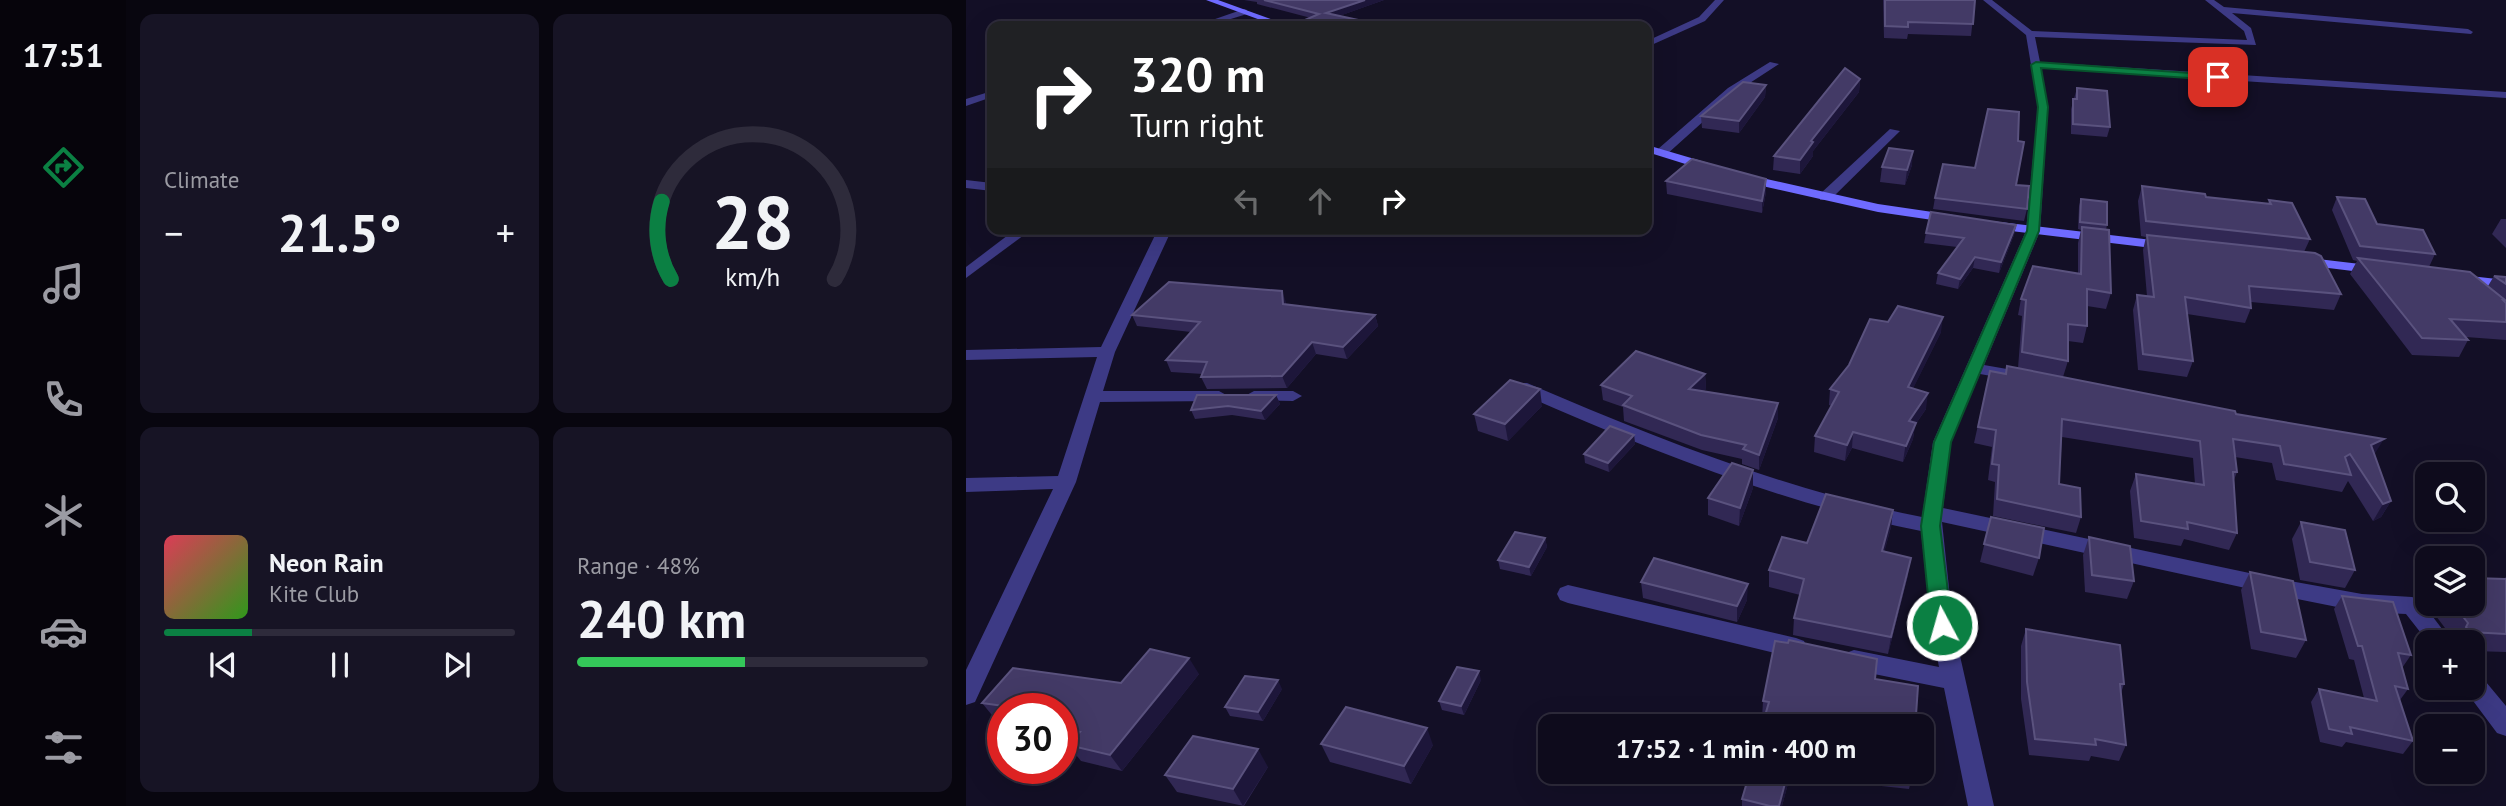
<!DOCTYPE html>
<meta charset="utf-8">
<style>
body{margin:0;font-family:"PT Sans",sans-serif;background:#171425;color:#f1f3f6;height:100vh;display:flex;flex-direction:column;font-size:26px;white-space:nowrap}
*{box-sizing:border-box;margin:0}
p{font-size:23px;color:#9b9ba3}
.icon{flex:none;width:38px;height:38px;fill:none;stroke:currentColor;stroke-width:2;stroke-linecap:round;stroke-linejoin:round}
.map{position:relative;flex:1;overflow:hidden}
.drawer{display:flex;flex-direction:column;gap:14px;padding:14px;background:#08060f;width:840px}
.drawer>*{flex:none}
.top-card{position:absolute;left:21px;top:21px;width:665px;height:214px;border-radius:14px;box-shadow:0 7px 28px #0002,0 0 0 2px #2e2b3b;background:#202124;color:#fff;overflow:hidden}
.tools{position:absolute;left:1449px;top:462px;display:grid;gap:14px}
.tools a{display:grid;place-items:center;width:70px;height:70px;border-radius:14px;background:#0e0b1c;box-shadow:0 7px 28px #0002,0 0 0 2px #2e2b3b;font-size:35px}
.speed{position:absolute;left:21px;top:693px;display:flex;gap:14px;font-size:35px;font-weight:700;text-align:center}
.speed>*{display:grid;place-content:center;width:91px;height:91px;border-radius:50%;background:#0e0b1c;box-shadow:0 7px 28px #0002,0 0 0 2px #2e2b3b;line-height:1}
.speed .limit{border:10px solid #d22;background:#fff;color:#111}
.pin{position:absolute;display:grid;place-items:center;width:60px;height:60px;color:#fff;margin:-30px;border-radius:14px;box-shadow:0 4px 10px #0006}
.me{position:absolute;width:77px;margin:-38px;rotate:354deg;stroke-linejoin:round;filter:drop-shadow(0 0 5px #0008)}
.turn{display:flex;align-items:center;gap:24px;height:147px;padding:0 28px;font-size:32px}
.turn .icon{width:91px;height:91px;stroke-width:2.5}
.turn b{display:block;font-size:49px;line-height:60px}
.lanes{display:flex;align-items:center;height:66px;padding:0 28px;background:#0003;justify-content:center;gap:35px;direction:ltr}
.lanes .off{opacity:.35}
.big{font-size:52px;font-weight:600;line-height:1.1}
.drawer .widget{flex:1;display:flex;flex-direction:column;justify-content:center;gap:10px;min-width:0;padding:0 24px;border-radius:14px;background:#171425}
.drawer .dial{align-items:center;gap:0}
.dial svg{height:182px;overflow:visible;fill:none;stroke:#2e2b3b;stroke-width:7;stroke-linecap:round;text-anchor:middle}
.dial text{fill:#f1f3f6;stroke:none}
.song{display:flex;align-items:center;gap:21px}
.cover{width:84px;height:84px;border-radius:10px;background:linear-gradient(135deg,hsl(350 70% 55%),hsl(110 70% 35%))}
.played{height:7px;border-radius:4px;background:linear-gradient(90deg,#0b8043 25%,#2e2b3b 25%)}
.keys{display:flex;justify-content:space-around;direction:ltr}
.heat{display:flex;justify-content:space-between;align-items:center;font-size:38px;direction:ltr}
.charge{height:10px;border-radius:5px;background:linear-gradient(90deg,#34c759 48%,#2e2b3b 0)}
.drawer .tiles{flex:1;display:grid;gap:14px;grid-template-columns:repeat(2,1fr)}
.trip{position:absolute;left:572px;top:714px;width:396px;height:70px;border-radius:14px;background:#0e0b1c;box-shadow:0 7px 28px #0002,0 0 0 2px #2e2b3b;font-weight:600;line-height:70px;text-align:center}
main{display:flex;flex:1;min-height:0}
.menu{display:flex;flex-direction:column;width:126px;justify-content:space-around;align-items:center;background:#06040b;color:#9b9ba3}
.menu .icon{width:49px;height:49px}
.menu .selected{color:#0b8043}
.menu b{font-size:32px;color:#f1f3f6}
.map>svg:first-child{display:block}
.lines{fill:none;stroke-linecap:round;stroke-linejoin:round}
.street{fill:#3d3a85;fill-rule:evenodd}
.secondary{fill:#6f6bff;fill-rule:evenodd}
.wall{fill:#312854}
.shaded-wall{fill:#1d163a}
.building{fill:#433a66;stroke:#5a527e;stroke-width:2}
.route{fill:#0b8043;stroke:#07532c;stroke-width:2}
</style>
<main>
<nav class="menu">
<b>17:51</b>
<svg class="icon selected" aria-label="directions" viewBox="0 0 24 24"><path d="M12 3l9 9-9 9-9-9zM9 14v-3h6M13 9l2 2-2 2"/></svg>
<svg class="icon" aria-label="music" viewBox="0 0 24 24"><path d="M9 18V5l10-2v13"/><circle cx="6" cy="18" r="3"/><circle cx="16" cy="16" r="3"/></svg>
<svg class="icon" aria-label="phone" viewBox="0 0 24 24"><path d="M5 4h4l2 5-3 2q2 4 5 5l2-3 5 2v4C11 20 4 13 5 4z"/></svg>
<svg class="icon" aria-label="climate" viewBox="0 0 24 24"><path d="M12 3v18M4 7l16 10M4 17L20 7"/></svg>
<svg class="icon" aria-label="car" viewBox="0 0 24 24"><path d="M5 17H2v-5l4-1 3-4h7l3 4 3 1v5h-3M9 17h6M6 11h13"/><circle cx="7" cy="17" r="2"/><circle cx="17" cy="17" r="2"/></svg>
<svg class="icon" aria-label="filters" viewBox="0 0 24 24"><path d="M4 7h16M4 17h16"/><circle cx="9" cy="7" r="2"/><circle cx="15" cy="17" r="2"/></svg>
</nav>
<section class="drawer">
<div class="tiles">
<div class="widget"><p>Climate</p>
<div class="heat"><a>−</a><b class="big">21.5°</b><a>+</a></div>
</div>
<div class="widget dial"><svg viewBox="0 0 100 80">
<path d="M14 69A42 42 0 1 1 86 69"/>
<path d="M14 69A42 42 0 0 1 10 35" stroke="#0b8043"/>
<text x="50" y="56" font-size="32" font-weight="700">28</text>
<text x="50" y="72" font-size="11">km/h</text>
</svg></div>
<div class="widget">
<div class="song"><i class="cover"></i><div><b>Neon Rain</b><p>Kite Club</p></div></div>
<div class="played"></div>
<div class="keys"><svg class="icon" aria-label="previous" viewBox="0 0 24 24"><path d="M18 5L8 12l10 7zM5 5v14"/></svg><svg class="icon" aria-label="pause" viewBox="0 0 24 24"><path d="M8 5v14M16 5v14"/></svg><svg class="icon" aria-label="next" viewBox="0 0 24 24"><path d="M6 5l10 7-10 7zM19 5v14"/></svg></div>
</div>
<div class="widget"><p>Range · 48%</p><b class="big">240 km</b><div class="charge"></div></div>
</div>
</section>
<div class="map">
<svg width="1540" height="806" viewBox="0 0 1540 806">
<rect width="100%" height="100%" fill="#130f26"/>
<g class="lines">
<g class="street">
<path d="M749,0h9l-19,21 -58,26v-6l52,-24z"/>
<path d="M1017,0h9l40,31 215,9 -3,-9 -39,-31h9l10,7 244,22 5,3 -2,2 -239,-21 19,15 5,17 -221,-8 5,25 466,30v6l-465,-30 7,39 -8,124 -56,134 46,8 8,5 -8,5 -50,-9 -29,68 -8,66 330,70 89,16 50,3 8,3 32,42h-24l-22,-28 -44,-2 -89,-18 -331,-72 11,103 41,181h-26l-24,-118 -90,-18 -8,-3 -4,-7 4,-7 8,-3 85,17 -8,-42 -10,-94c-141,-28 -274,-82 -406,-140l-3,-4 3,-4h12c129,55 258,107 395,134l11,-75 93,-211 12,-124 -12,-72z"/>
<path d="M278,9l3,1v4l-39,12h-13z"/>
<path d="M804,62l9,2 -43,28 -70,63h-8v-6l70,-61z"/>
<path d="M26,91v6l-26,9v-7z"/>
<path d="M924,129l10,2 -70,69h-10v-6z"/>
<path d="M0,180l26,3v8l-26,-3z"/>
<path d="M50,229h16l-66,49v-11z"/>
<path d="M192,229h14l-57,123 -12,39h116l9,5 -9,5 -119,1 -24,80 -101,220 -9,3v-35l87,-181 -87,3v-14l92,-2 39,-119 -131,3v-10l135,-3z"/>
<path d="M288,391h39l9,5 -9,5 -45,-1 -3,-4z"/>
<path d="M602,585l228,53 8,3 3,7 -3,7 -8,3 -228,-55 -8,-3 -3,-6 3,-6z"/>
<path d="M1507,673l8,3 25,30v30l-9,-3 -32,-43 -2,-2h10z"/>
</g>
<g class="secondary">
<path d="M240,0h12l72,26h-13z"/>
<path d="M681,145l68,20 2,3 -6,4 -64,-20z"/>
<path d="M778,174l134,30 75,11 7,4 -7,4 -75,-11 -138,-31v-6z"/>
<path d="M1025,221l178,21 7,4 -7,4 -183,-22 -2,-3z"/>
<path d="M1335,257l76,9 7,4 -7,4 -81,-10 -2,-3z"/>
<path d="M1495,275l45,5v8l-50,-6 -2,-3 2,-3z"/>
</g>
</g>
<g class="wall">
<path d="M278,0h140l-45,16 -28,2 -54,-14v-2z"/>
<path d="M917,0h92l-4,36 -63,-2 -1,5 -23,-1z"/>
<path d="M894,79l-1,13 -46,59v5l-13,18 -27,-4 1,-14z"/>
<path d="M800,85l-1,12 -26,36 -37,-5 -1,-12z"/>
<path d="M1111,88l33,39 -3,10 -36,-3v-25z"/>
<path d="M946,165l-7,20 -25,-3 2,-15z"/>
<path d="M700,181l100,11 -4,21 -95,-19z"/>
<path d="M1050,185l11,24 -3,12 -91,-12 2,-11z"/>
<path d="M1176,186l64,11 62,7 1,-4 41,39 -6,13 37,42 -7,16 -83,-8v6l-6,15 -58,-9 6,47 -6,16 -49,-7 -5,-60 4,-15 10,1 -4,-46 3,-13 -5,-1 -3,-35z"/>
<path d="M1371,197l40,27 58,30 -6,13 59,19 6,-10 12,1v63l-40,-3 2,3 -9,17 -47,-2 -62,-81 7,-13 -4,-1 -21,-50z"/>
<path d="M1115,199l26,26 -1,5 5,63 -5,16 -19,-3v20l-4,17 -15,-2v20l-5,16 173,37 138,41 17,46 -10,16 -8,4 -25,-40 -6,11 -66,-12 -4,-17 -37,-6 2,15 -3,8 3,53 -8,17 -45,-11 -3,7 -47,-8 -4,-47 6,-17 59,10 -2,-26 -131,-21 -3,47 22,33 -5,16 -83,-17 2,-34 -7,-2 4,-33 -18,-4 16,-72 16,3 1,-8 11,2 4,-52 -4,-1 3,-16 57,-26v-30l3,-13 -3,-1 1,-23z"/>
<path d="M1535,219h5v29l-14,-14z"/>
<path d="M1050,225l-2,10 -15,38 -26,-5 -15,21 -22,-5 2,-11 19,-26 -33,-4 2,-10z"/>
<path d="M320,302v2l89,11 3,11 -31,33 -31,-5 -29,34 -80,1 -6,-12 2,-3 -32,-2 -5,-12 25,-28 -54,-6 -5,-11z"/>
<path d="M975,332l-28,56 13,21 -11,16 -2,14 -10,23 -51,-14 -7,13 -31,-9 1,-16 17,-30 -3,-1 1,-16 19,-24z"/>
<path d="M739,374l1,15 -3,2 75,27 -19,52 -17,-6v-5l-40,-9 -78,-29 -1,-14 -20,-7 -2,-15z"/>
<path d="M310,395l4,9 -15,16 -33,-5 -37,4 -4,-9z"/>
<path d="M576,406l-34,35 -30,-10 -4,-17z"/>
<path d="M668,435l1,9 -26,28 -24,-9 -1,-9z"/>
<path d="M787,470v18l-14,38 -31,-11v-17z"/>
<path d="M927,510l-2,17 -7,25 24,23 -20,79 -95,-19 1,-17 6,-23 -31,-8v-17l38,-27z"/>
<path d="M1025,517l48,41 -6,18 -53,-14z"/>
<path d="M1335,522l54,48 -10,18 -45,-8 -8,-41z"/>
<path d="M1123,537l45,44 -7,18 -42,-7 -2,-37z"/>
<path d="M579,538l2,9 -16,29 -31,-7 -2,-9z"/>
<path d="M1284,572l56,68 -10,18 -45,-9 -10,-59z"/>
<path d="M1540,577v75l-33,-1v-9h-20l1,-2 -27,-36h46z"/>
<path d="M675,582l106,18 -10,22 -94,-24z"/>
<path d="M1461,583v21l-7,-11z"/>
<path d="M1376,596l69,59 -9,13 6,21 -8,11 13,41 -10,13 -57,-12 -4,5 -22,-5 -9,-40 8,-13 45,9 -10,-38 -5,-1 -15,-50z"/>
<path d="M1060,629l98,55 -3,9 5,52 -7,16 -28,-5 -2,5 -60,-6 -8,-56v-53z"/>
<path d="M233,674l-77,97 -41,-10 -13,-16 1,-1 -7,-1v-34h-59v11h-7l-14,-17 139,-20z"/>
<path d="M909,679l41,36 -2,11h-152l3,-8h-3l1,-17z"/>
<path d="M515,680l-17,35 -22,-5 -3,-9z"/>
<path d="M316,689l-19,32 -33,-5 -5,-9z"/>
<path d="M355,744l112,1 -22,39 -81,-22z"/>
<path d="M302,767l-24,39 -67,-14 -12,-17z"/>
<path d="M784,772h163l-4,17 -119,-13 -8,30h-40v-7z"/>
</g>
<g class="shaded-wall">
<path d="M399,0h19l-56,20 -2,-7z"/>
<path d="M894,79l-1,13 -46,59v5l-13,18v-14l11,-19z"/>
<path d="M800,85l-1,12 -26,36v-12z"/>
<path d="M947,151l-1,14 -7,20 2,-15z"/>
<path d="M800,179v13l-4,21v-12z"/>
<path d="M1050,225l-2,10 -15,38 2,-11z"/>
<path d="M1009,257l-2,11 -15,21 2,-10z"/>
<path d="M316,291l4,11 1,13 -4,-11z"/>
<path d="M409,315l3,11 -31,33 -4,-12z"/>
<path d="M977,317l-2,15 -35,71 2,-16z"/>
<path d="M346,342l4,12 -29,34 -5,-12z"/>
<path d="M739,374l1,15 -16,15 -1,-15z"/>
<path d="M574,389l2,17 -34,35 -3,-17z"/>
<path d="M962,393l-2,16 -11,16 -2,14 -10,23 6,-41z"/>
<path d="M310,395l4,9 -15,16 -4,-9z"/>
<path d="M812,403v15l-19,52v-15z"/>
<path d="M887,432l-1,16 -7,13 2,-16z"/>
<path d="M668,435l1,9 -26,28 -1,-9z"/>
<path d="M1418,439l-10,16 -3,-10z"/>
<path d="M787,470v18l-14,38 1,-18z"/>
<path d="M1425,501l-10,16 -8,4 10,-17z"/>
<path d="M927,510l-2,17 -11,42 2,-18z"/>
<path d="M579,538l2,9 -16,29 -2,-9z"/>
<path d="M945,558l-3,17 -20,79 3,-17z"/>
<path d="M782,584l-1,16 -10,22v-16z"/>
<path d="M223,658l10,16 -77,97 -12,-16z"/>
<path d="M513,671l2,9 -17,35 -3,-9z"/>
<path d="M312,680l4,9 -19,32 -5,-9z"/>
<path d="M461,728l6,17 -22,39 -7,-18z"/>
<path d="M292,749l10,18 -25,39 -10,-17z"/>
<path d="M822,772h2v4l-8,30h-3z"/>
</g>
<g class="building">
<path d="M298,0h101l-39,13 60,13h-95l28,-12z"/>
<path d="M919,0h90l-2,24 -65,-2v5l-23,-1z"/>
<path d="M879,68l15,11 -49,62 2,1 -13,18 -26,-4z"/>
<path d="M777,82l23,3 -27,36 -38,-5z"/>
<path d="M1111,88l30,3 3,36 -37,-3v-25h4z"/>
<path d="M1022,109l31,3 -1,29 6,1 -8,43 13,1 -2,23 -92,-11 8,-34 32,4z"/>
<path d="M923,148l24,3 -6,19 -25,-3z"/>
<path d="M726,159l74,20 -4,22 -96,-20z"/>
<path d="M1176,186l63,8 1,3 65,7 -2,-4 23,3 18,36 -164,-18z"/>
<path d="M1371,197l28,2 12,25 46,6 12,24 -75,-8z"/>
<path d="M1115,199l26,3v23l-27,-3z"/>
<path d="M965,212l85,13 -15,37 -26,-5 -15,22 -22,-6 26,-35 -38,-5z"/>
<path d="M1116,227l27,3 2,63 -24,-4v37l-19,-2v37l-46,-9 4,-52 -5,-1 12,-33 48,8z"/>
<path d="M1181,235l168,18 6,3 20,38 -92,-8 2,22 -66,-11 8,64 -50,-7 -6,-59 17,2z"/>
<path d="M1392,258l112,14 35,28h-2l3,3v19l-56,-3 18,21 -46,-2z"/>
<path d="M1528,276l12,1v7z"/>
<path d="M203,282l113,9 1,13 92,11 -32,32 -31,-5 -30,34 -81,1 6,-15 -41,-2 34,-38 -68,-7z"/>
<path d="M932,306l45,11 -35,70 20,6 -19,28 7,2 -10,23 -53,-14 -6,13 -32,-9 24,-44 -9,-3 19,-24 21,-46 18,3z"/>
<path d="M670,351l69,23 -16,15 89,14 -19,52 -16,-6 3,-4 -45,-10 -78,-30 9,-9 -31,-11z"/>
<path d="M1041,366l228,45 1,3 148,25 -13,6 20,56 -8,3 -33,-50 -5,3 6,18 -67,-11 -4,-18 -47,-7 4,33h-4l4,61 -50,-11 1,7 -47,-8 -5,-47 68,11 -4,-44 -138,-22 -3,65 21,4 1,29 -84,-18 2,-34 -7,-1 4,-34 -18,-3 12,-56 16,3z"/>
<path d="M544,380l30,9 -35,35 -31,-10z"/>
<path d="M231,395h79l-15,16 -33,-5 -37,4z"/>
<path d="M644,426l24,9 -26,28 -24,-9z"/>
<path d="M766,463l21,7 -13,38 -32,-10z"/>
<path d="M860,494l67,16 -11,41 29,7 -20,79 -97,-19 10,-39 -35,-9 13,-33 25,6z"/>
<path d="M1025,517l53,11 -5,30 -55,-14z"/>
<path d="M1335,522l44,8 10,40 -45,-8z"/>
<path d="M549,532l30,6 -16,29 -31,-7z"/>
<path d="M1123,537l41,9 4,35 -42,-6z"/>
<path d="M688,558l94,26 -11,22 -96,-24z"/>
<path d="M1284,572l43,9 13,59 -45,-8z"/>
<path d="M1507,578l33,1v55l-36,-2 -4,-5 2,-4 -15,-19h20z"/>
<path d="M1376,596l51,6 18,53 -13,-2 10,36 -13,-3 18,55 -63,-14 2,7 -23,-5 -10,-40 58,12 -15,-55h-4z"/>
<path d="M1060,629l94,16 4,39h-4l6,61 -31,-6 1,6 -61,-6 -8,-57z"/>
<path d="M823,640l88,19 -2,20 43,7 -2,29 -6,-1 1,12h-149l7,-24 -6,-1 12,-60 13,2z"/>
<path d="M184,649l39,9 -79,97 -42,-10 12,-13 -18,-3v-20h-36l-44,-6 31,-35 108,15z"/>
<path d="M491,667l22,4 -18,35 -22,-5z"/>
<path d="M279,676l33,4 -20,32 -33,-5z"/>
<path d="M380,707l81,21 -23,38 -83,-22z"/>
<path d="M227,736l65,13 -25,40 -68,-14z"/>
<path d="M784,772h38l-9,34h-9l-28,-7z"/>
</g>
<path class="route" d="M1070,62l182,13 5,2 -5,3 -177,-12 7,39 -9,124 -88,211 -11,84 12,99 -3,5 -7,3 -8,-3 -3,-5 -10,-99 13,-84 93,-211 11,-124 -7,-42z"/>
</svg>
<div class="tools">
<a><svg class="icon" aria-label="search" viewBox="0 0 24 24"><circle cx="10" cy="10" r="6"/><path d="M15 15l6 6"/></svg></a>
<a><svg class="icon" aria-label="layers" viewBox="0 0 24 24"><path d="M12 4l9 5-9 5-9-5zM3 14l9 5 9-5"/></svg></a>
<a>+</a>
<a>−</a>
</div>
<div class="speed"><div class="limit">30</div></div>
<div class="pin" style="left:1252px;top:77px;background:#d93025"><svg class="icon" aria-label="arrive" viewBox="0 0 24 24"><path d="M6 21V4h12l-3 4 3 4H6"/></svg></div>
<svg class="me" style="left:976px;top:625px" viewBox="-20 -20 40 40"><circle r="17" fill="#0b8043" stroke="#fff" stroke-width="3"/><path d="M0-11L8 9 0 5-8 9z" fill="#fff"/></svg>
<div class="trip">17:52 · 1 min · 400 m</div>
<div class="top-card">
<div class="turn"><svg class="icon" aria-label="right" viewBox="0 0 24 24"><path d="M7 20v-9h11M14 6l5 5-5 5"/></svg><div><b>320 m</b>Turn right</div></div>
<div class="lanes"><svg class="icon off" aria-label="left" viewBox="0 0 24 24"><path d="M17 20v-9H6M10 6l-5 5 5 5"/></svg><svg class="icon off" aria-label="ahead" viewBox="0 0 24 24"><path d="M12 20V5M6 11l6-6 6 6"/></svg><svg class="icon" aria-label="right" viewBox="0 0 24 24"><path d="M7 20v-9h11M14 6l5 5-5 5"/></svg></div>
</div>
</div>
</main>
